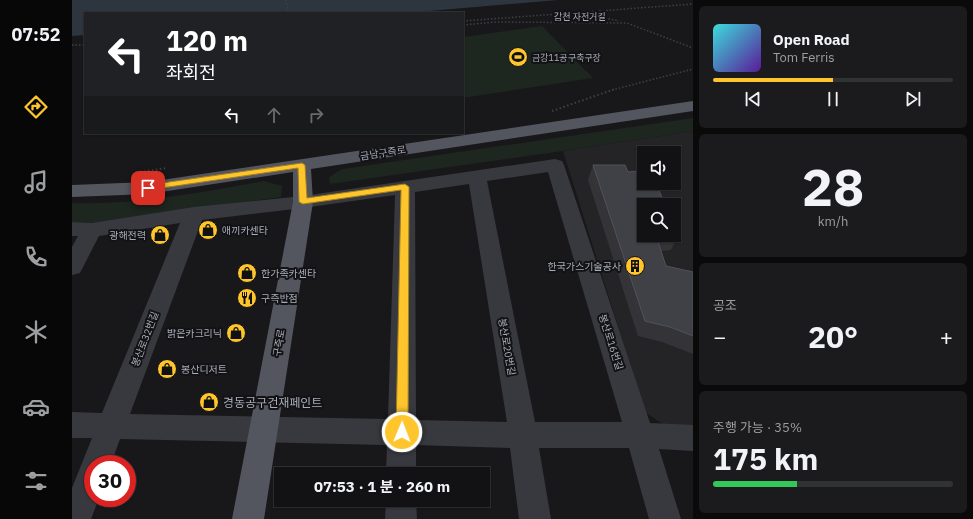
<!DOCTYPE html>
<html lang="ko">
<meta charset="utf-8">
<style>
body{margin:0;font-family:"IBM Plex Sans","Noto Sans KR",sans-serif;background:#1b1b1d;color:#f1f3f6;height:100vh;display:flex;flex-direction:column;font-size:15px;white-space:nowrap}
*{box-sizing:border-box;margin:0}
p{font-size:13px;color:#9c9ea0}
.icon{flex:none;width:22px;height:22px;fill:none;stroke:currentColor;stroke-width:2;stroke-linecap:round;stroke-linejoin:round}
.map{position:relative;flex:1;overflow:hidden}
.drawer{display:flex;flex-direction:column;gap:6px;padding:6px;background:#0a0a0b;width:280px}
.drawer>*{flex:none}
.banner{position:absolute;left:12px;top:12px;width:380px;height:122px;border-radius:0px;box-shadow:0 1px 3px #0004,0 0 0 1px #313234;background:#202124;color:#fff;overflow:hidden}
.tools{position:absolute;left:565px;top:146px;display:grid;gap:8px}
.tools a{display:grid;place-items:center;width:44px;height:44px;border-radius:0px;background:#121214;box-shadow:0 1px 3px #0004,0 0 0 1px #313234;font-size:20px}
.speed{position:absolute;left:12px;top:455px;display:flex;gap:8px;font-size:20px;font-weight:700;text-align:center}
.speed>*{display:grid;place-content:center;width:52px;height:52px;border-radius:50%;background:#121214;box-shadow:0 1px 3px #0004,0 0 0 1px #313234;line-height:1}
.speed .limit{border:6px solid #d22;background:#fff;color:#111}
.pin{position:absolute;display:grid;place-items:center;width:34px;height:34px;color:#fff;margin:-17px;border-radius:8px;box-shadow:0 2px 6px #0006}
.me{position:absolute;width:44px;margin:-22px;rotate:1deg;stroke-linejoin:round;filter:drop-shadow(0 0 3px #0008)}
.turn{display:flex;align-items:center;gap:14px;height:84px;padding:0 16px;font-size:18px}
.turn .icon{width:52px;height:52px;stroke-width:2.5}
.turn b{display:block;font-size:28px;line-height:34px}
.lanes{display:flex;align-items:center;height:38px;padding:0 16px;background:#0003;justify-content:center;gap:20px;direction:ltr}
.lanes .off{opacity:.35}
.big{font-size:30px;font-weight:700;line-height:1.1}
.drawer .widget{flex:1;display:flex;flex-direction:column;justify-content:center;gap:6px;min-width:0;padding:0 14px;border-radius:6px;background:#1b1b1d}
.drawer .dial{align-items:center;gap:0}
.dial b{font-size:52px;line-height:1}
.song{display:flex;align-items:center;gap:12px}
.cover{width:48px;height:48px;border-radius:6px;background:linear-gradient(135deg,hsl(180 70% 55%),hsl(270 70% 35%))}
.played{height:4px;border-radius:2px;background:linear-gradient(90deg,#fec62c 50%,#313234 50%)}
.keys{display:flex;justify-content:space-around;direction:ltr}
.heat{display:flex;justify-content:space-between;align-items:center;font-size:22px;direction:ltr}
.charge{height:6px;border-radius:3px;background:linear-gradient(90deg,#34c759 35%,#313234 0)}
.trip{position:absolute;left:202px;top:467px;width:216px;height:40px;border-radius:0px;background:#121214;box-shadow:0 1px 3px #0004,0 0 0 1px #313234;font-weight:700;line-height:40px;text-align:center}
main{display:flex;flex:1;min-height:0}
.dock{display:flex;flex-direction:column;width:72px;justify-content:space-around;align-items:center;background:#070708;color:#9c9ea0}
.dock .icon{width:28px;height:28px}
.dock .selected{color:#fec62c}
.dock b{font-size:18px;color:#f1f3f6}
.map>svg:first-child{display:block}
.built{fill:#242427;fill-rule:evenodd}
.green{fill:#1d261f}
.water{fill:#2d363f}
.lines{fill:none;stroke-linecap:round;stroke-linejoin:round}
.path-far1{stroke:#3e4046;stroke-width:1.5;stroke-dasharray:1.5 2;stroke-linecap:butt}
.path{stroke:#3e4046;stroke-width:2;stroke-dasharray:1.5 2.5;stroke-linecap:butt}
.minor{fill:#38393f;fill-rule:evenodd}
.major{fill:#54565f;fill-rule:evenodd}
.wall{fill:#343438}
.building{fill:#404146;stroke:#515258}
.route{fill:#fec62c;stroke:#a5811d}
.labels{text-anchor:middle;dominant-baseline:central;stroke-width:4;stroke-linejoin:round;paint-order:stroke}
.far-street-label{font-size:9px;fill:#a9adbb;stroke:#131315}
.far-poi-label{font-size:9px;fill:#a9adbb;stroke:#131315;text-anchor:start}
.street-label{font-size:10px;fill:#a9adbb;stroke:#131315}
.poi-label{font-size:10px;fill:#a9adbb;stroke:#131315;text-anchor:start}
.near-poi-label{font-size:12px;fill:#a9adbb;stroke:#131315;text-anchor:start}
</style>
<main>
<nav class="dock">
<b>07:52</b>
<svg class="icon selected" aria-label="directions" viewBox="0 0 24 24"><path d="M12 3l9 9-9 9-9-9zM9 14v-3h6M13 9l2 2-2 2"/></svg>
<svg class="icon" aria-label="music" viewBox="0 0 24 24"><path d="M9 18V5l10-2v13"/><circle cx="6" cy="18" r="3"/><circle cx="16" cy="16" r="3"/></svg>
<svg class="icon" aria-label="phone" viewBox="0 0 24 24"><path d="M5 4h4l2 5-3 2q2 4 5 5l2-3 5 2v4C11 20 4 13 5 4z"/></svg>
<svg class="icon" aria-label="climate" viewBox="0 0 24 24"><path d="M12 3v18M4 7l16 10M4 17L20 7"/></svg>
<svg class="icon" aria-label="car" viewBox="0 0 24 24"><path d="M5 17H2v-5l4-1 3-4h7l3 4 3 1v5h-3M9 17h6M6 11h13"/><circle cx="7" cy="17" r="2"/><circle cx="17" cy="17" r="2"/></svg>
<svg class="icon" aria-label="filters" viewBox="0 0 24 24"><path d="M4 7h16M4 17h16"/><circle cx="9" cy="7" r="2"/><circle cx="15" cy="17" r="2"/></svg>
</nav>
<div class="map">
<svg width="621" height="519" viewBox="0 0 621 519">
<rect width="100%" height="100%" fill="#18181a"/>
<path class="built" d="M621,131v298h-23l-25,-17 -82,-261zM572,153h30v30h-30zM572,205h30v30h-30z"/>
<g class="green">
<path d="M470,26l51,52 -130,20v-61z"/>
<path d="M621,118v13l-130,20 -233,33 -1,-7 13,-8z"/>
<path d="M192,181l18,5 -1,11 -188,26 -21,-1v-19c65,2 129,-11 192,-22z"/>
</g>
<path class="water" d="M0,0h486l-152,13h-321v22l-13,1z"/>
<g class="lines">
<g class="path-far1">
<path d="M214,0l2,13"/>
<path d="M509,13l38,8"/>
<path d="M391,21l230,-17"/>
<path d="M391,25l33,-3 131,1 66,25"/>
<path d="M0,45h13"/>
<path d="M540,90l81,-21"/>
</g>
<g class="path">
<path d="M480,111l63,-22"/>
<path d="M68,172l27,-4"/>
</g>
<g class="minor">
<path d="M483,159l7,2 2,4 86,258 43,2v26l-34,-2 22,70h-32l-20,-71h-90l12,71h-32l-9,-71 -94,-3v29h-30l1,-29 -267,-6 -9,25h-18v34h6l-8,21h-19v-31l20,-50h-20v-26l30,1 78,-190 -81,13 -19,37 -8,2v-28l6,-11h-6v-14l20,1 102,-16 109,-11zM476,172l74,250h-87l-48,-241zM397,184l38,238 -91,-2 -1,-228zM323,195l-7,224 -258,-5 72,-194 101,-12z"/>
<path d="M314,500h30l1,19h-32z"/>
</g>
<path class="major" d="M621,101v10l-382,58 2,33 -49,317h-32l61,-317v-30l-145,22 -76,3v-12l76,-3z"/>
</g>
<path class="wall" d="M521,165l35,7 13,6 37,57 -7,15 -10,1 5,15 27,6v82l-31,-12 -24,-6 -50,-156z"/>
<g class="building">
<path d="M521,165h32l3,7 10,-1 3,7h3v5h12l9,22h-21v30h30l-18,1 10,30 27,6v64l-23,-9 -25,-6z"/>
<path d="M602,224l4,11h-4z"/>
</g>
<path class="route" d="M230,163l3,2 2,33 98,-14 4,3 -1,245 -2,4 -4,2 -4,-2 -2,-4 5,-242 -98,14 -4,-2 -1,-34 -150,22 -4,-2 4,-3z"/>
<defs>
<g id="stadium-disc" transform="scale(1)"><circle r="9.5" fill="#fec62c" stroke="#131315"/><path d="M0-5a6.5 5 0 1 0 0 10a6.5 5 0 1 0 0-10ZM-3.5-1.8h7v3.6h-7Z" fill="#111"/></g>
<g id="shop-disc" transform="scale(1)"><circle r="9.5" fill="#fec62c" stroke="#131315"/><path d="M-5-2.5h2.3a2.7 3.5 0 0 1 5.4 0H5L5.5 6h-11ZM-1.5-2.5h3a1.5 2.3 0 0 0-3 0Z" fill="#111"/></g>
<g id="building-disc" transform="scale(1)"><circle r="9.5" fill="#fec62c" stroke="#131315"/><path d="M-4-6H4V6H1V3H-1V6H-4ZM-2.5-4.3h1.7v1.8h-1.7ZM.8-4.3h1.7v1.8H.8ZM-2.5-1h1.7V.8h-1.7ZM.8-1h1.7V.8H.8Z" fill="#111"/></g>
<g id="restaurant-disc" transform="scale(1)"><circle r="9.5" fill="#fec62c" stroke="#131315"/><path d="M-5-6h1v4h1v-4h1v4h1v-4h1v5L-1.5 .5V6h-2V.5L-5-1ZM5-6V6H3V1.5H1.5Q1.5-4 5-6Z" fill="#111"/></g>
</defs>
<g fill-rule="evenodd">
<use href="#stadium-disc" x="446" y="57"/>
<use href="#shop-disc" x="136" y="230"/>
<use href="#shop-disc" x="88" y="235"/>
<use href="#building-disc" x="563" y="266"/>
<use href="#shop-disc" x="175" y="273"/>
<use href="#restaurant-disc" x="175" y="298"/>
<use href="#shop-disc" x="164" y="333"/>
<use href="#shop-disc" x="95" y="369"/>
<use href="#shop-disc" x="137" y="402"/>
</g>
<g class="labels">
<g class="far-street-label">
<text x="508" y="16">갑천 자전거길</text>
</g>
<g class="far-poi-label">
<text x="460" y="57">금강11공구축구장</text>
</g>
<g class="street-label">
<text transform="translate(311 153) rotate(-9)">금남구즉로</text>
<text transform="translate(73 339) rotate(-69)">봉산로32번길</text>
<text transform="translate(539 342) rotate(72)">봉산로16번길</text>
<text transform="translate(207 343) rotate(-80)">구즉로</text>
<text transform="translate(435 347) rotate(80)">봉산로20번길</text>
</g>
<g class="poi-label">
<text x="150" y="230">애끼카센타</text>
<text x="74" y="235" text-anchor="end">광해전력</text>
<text x="549" y="266" text-anchor="end">한국가스기술공사</text>
<text x="189" y="273">한가족카센타</text>
<text x="189" y="298">구즉반점</text>
<text x="150" y="333" text-anchor="end">밝은카크리닉</text>
<text x="109" y="369">봉산디저트</text>
</g>
<g class="near-poi-label">
<text x="151" y="402">경동공구건재페인트</text>
</g>
</g>
</svg>
<div class="tools">
<a><svg class="icon" aria-label="sound" viewBox="0 0 24 24"><path d="M4 9h4l5-4v14l-5-4H4zM17 9q2 3 0 6"/></svg></a>
<a><svg class="icon" aria-label="search" viewBox="0 0 24 24"><circle cx="10" cy="10" r="6"/><path d="M15 15l6 6"/></svg></a>
</div>
<div class="speed"><div class="limit">30</div></div>
<div class="pin" style="left:76px;top:188px;background:#d93025"><svg class="icon" aria-label="arrive" viewBox="0 0 24 24"><path d="M6 21V4h12l-3 4 3 4H6"/></svg></div>
<svg class="me" style="left:330px;top:432px" viewBox="-20 -20 40 40"><circle r="17" fill="#fec62c" stroke="#fff" stroke-width="3"/><path d="M0-11L8 9 0 5-8 9z" fill="#fff"/></svg>
<div class="trip">07:53 · 1 분 · 260 m</div>
<div class="banner">
<div class="turn"><svg class="icon" aria-label="left" viewBox="0 0 24 24"><path d="M17 20v-9H6M10 6l-5 5 5 5"/></svg><div><b>120 m</b>좌회전</div></div>
<div class="lanes"><svg class="icon" aria-label="left" viewBox="0 0 24 24"><path d="M17 20v-9H6M10 6l-5 5 5 5"/></svg><svg class="icon off" aria-label="ahead" viewBox="0 0 24 24"><path d="M12 20V5M6 11l6-6 6 6"/></svg><svg class="icon off" aria-label="right" viewBox="0 0 24 24"><path d="M7 20v-9h11M14 6l5 5-5 5"/></svg></div>
</div>
</div>
<section class="drawer">
<div class="widget">
<div class="song"><i class="cover"></i><div><b>Open Road</b><p>Tom Ferris</p></div></div>
<div class="played"></div>
<div class="keys"><svg class="icon" aria-label="previous" viewBox="0 0 24 24"><path d="M18 5L8 12l10 7zM5 5v14"/></svg><svg class="icon" aria-label="pause" viewBox="0 0 24 24"><path d="M8 5v14M16 5v14"/></svg><svg class="icon" aria-label="next" viewBox="0 0 24 24"><path d="M6 5l10 7-10 7zM19 5v14"/></svg></div>
</div>
<div class="widget dial"><b>28</b><p>km/h</p></div>
<div class="widget"><p>공조</p>
<div class="heat"><a>−</a><b class="big">20°</b><a>+</a></div>
</div>
<div class="widget"><p>주행 가능 · 35%</p><b class="big">175 km</b><div class="charge"></div></div>
</section>
</main>
